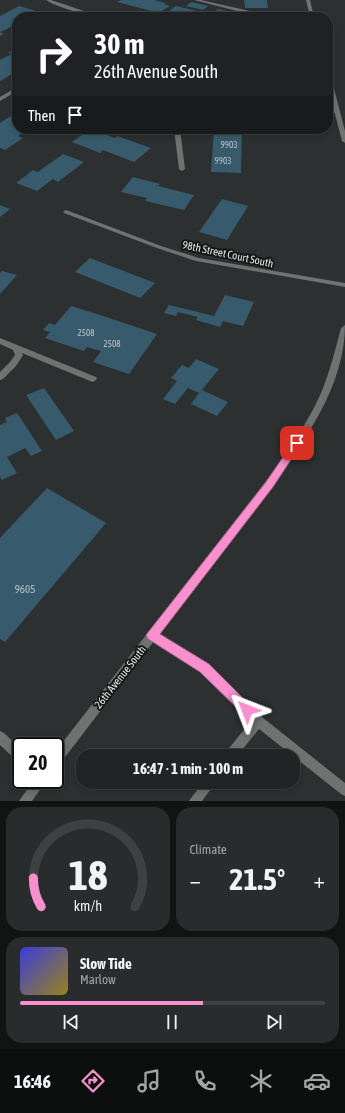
<!DOCTYPE html>
<meta charset="utf-8">
<style>
body{margin:0;font-family:"Asap Condensed",sans-serif;background:#292c2c;color:#f1f3f6;height:100vh;display:flex;flex-direction:column;font-size:15px;white-space:nowrap}
*{box-sizing:border-box;margin:0}
p{font-size:13px;color:#a2a4a6}
.icon{flex:none;width:22px;height:22px;fill:none;stroke:currentColor;stroke-width:2;stroke-linecap:round;stroke-linejoin:round}
.map{position:relative;height:801px;overflow:hidden}
.sheet{display:flex;flex-direction:column;gap:6px;padding:6px;background:#121414;flex:1}
.sheet>*{flex:none}
.guide{position:absolute;left:12px;top:12px;width:321px;height:122px;border-radius:16px;box-shadow:0 2px 6px #0003,0 0 0 1px #3e4141;background:#202124;color:#fff;overflow:hidden}
.speed{position:absolute;left:12px;top:737px;display:flex;gap:8px;font-size:20px;font-weight:700;text-align:center}
.speed>*{display:grid;place-content:center;width:52px;height:52px;border-radius:50%;background:#212424;box-shadow:0 2px 6px #0003,0 0 0 1px #3e4141;line-height:1}
.speed .limit{border:2px solid #111;border-radius:6px;background:#fff;color:#111}
.pin{position:absolute;display:grid;place-items:center;width:34px;height:34px;color:#fff;margin:-17px;border-radius:8px;box-shadow:0 2px 6px #0006}
.me{position:absolute;width:44px;margin:-22px;rotate:315deg;stroke-linejoin:round;filter:drop-shadow(0 0 3px #0008)}
.turn{display:flex;align-items:center;gap:14px;height:84px;padding:0 16px;font-size:18px}
.turn .icon{width:52px;height:52px;stroke-width:2.5}
.turn b{display:block;font-size:28px;line-height:34px}
.then{display:flex;align-items:center;height:38px;padding:0 16px;background:#0003;gap:8px;font-size:15px}
.big{font-size:30px;font-weight:700;line-height:1.1}
.sheet .card{flex:1;display:flex;flex-direction:column;justify-content:center;gap:6px;min-width:0;padding:0 14px;border-radius:16px;background:#292c2c}
.sheet .dial{align-items:center;gap:0}
.dial svg{height:104px;overflow:visible;fill:none;stroke:#3e4141;stroke-width:7;stroke-linecap:round;text-anchor:middle}
.dial text{fill:#f1f3f6;stroke:none}
.song{display:flex;align-items:center;gap:12px}
.cover{width:48px;height:48px;border-radius:6px;background:linear-gradient(135deg,hsl(240 70% 55%),hsl(50 70% 35%))}
.played{height:4px;border-radius:2px;background:linear-gradient(90deg,#f790cd 60%,#3e4141 60%)}
.keys{display:flex;justify-content:space-around;direction:ltr}
.heat{display:flex;justify-content:space-between;align-items:center;font-size:22px;direction:ltr}
.sheet .tiles{flex:1;display:grid;gap:6px;grid-template-columns:1fr 1fr}
.card:last-child{grid-column:span 2}
.trip{position:absolute;left:76px;top:749px;width:224px;height:40px;border-radius:16px;background:#212424;box-shadow:0 2px 6px #0003,0 0 0 1px #3e4141;font-weight:700;line-height:40px;text-align:center}
.menu{display:flex;height:64px;justify-content:space-around;align-items:center;background:#0d0e0e;color:#a2a4a6}
.menu .icon{width:28px;height:28px}
.menu .active{color:#f790cd}
.menu b{font-size:18px;color:#f1f3f6}
.map>svg:first-child{display:block}
.building{fill:#375b6c}
.lines{fill:none;stroke-linecap:round;stroke-linejoin:round}
.service{fill:#707171;fill-rule:evenodd}
.minor{fill:#707171;fill-rule:evenodd}
.tertiary{fill:#707171;fill-rule:evenodd}
.route{fill:#f790cd;stroke:#a15e85}
.labels{text-anchor:middle;dominant-baseline:central;stroke-width:4;stroke-linejoin:round;paint-order:stroke}
.number-label{font-size:9px;fill:#bac5ca}
.street-label{font-size:11px;fill:#e6e8e9;stroke:#161717}
.near-number-label{font-size:11px;fill:#bac5ca}
</style>
<div class="map">
<svg width="345" height="801" viewBox="0 0 345 801">
<rect width="100%" height="100%" fill="#2c3030"/>
<g class="building">
<path d="M121,0h33l12,3 -2,1 6,2 -11,7 -42,-11z"/>
<path d="M244,0h23l1,8h-23z"/>
<path d="M191,2l17,4 -5,4 -17,-4z"/>
<path d="M19,6l24,7 -7,3 -3,-1 -4,2h-12v10h-6l-11,5 4,2 -4,2v-20z"/>
<path d="M176,6l42,10v1h-46l-9,-2z"/>
<path d="M218,9l20,4 -7,4 -18,-4z"/>
<path d="M17,47v24l-17,10v-21l12,-6 -4,-1z"/>
<path d="M17,112v17h12l-11,7 5,2 -18,12 -5,-2v-25z"/>
<path d="M90,129l25,9 2,-2 34,12 -17,14 -31,-12 -3,3 -28,-11z"/>
<path d="M111,129h19l-6,5z"/>
<path d="M214,129h28l-1,44 -30,-1z"/>
<path d="M63,154l21,8 -26,20 -5,-3 -16,12 -21,-8 17,-13 5,2z"/>
<path d="M133,177l27,7 -2,2 36,9 -10,15 -39,-9 2,-3 -26,-6z"/>
<path d="M222,199l26,7 -21,34 -28,-8z"/>
<path d="M0,205l10,4 -10,8z"/>
<path d="M90,258l65,25 -15,15 -65,-26z"/>
<path d="M2,271l15,4 -17,19v-21z"/>
<path d="M225,295l29,7 -11,24 -20,-5 -3,6 -24,-7 2,-3 -20,-5 -2,4 -12,-3 5,-8 45,11z"/>
<path d="M71,306l26,8 60,20 -28,40 -36,-12 8,-11 -14,-4 -3,4 -39,-13 5,-6 -7,-2 6,-7 6,2z"/>
<path d="M196,359l23,10 -17,21 26,12 -11,14 -26,-12 8,-11 -11,-5 -13,16 -12,-5 14,-18 -6,-3 11,-13 7,3z"/>
<path d="M44,388l30,43 -18,9 -30,-45z"/>
<path d="M17,413l25,38 -11,5 -6,-8 -18,9 10,16 -15,7 -2,-3v-52l7,-3 -2,-4z"/>
<path d="M47,488l59,35 -101,119 -5,-3v-101z"/>
</g>
<g class="lines">
<g class="service">
<path d="M328,109h9l3,2 -3,2h-9z"/>
<path d="M174,129h6l5,40 -3,2 -3,-2z"/>
<path d="M0,338l96,39 1,2 -4,3 -3,-1 -68,-28 1,2 -7,11 -13,13 -3,1v-8l10,-10 5,-7 -2,-5 -13,-6z"/>
<path d="M152,630l57,34 53,53 83,66v13l-4,-2 -82,-65 -22,27h-13l2,-4 25,-31 -50,-49 -53,-34 -1,-3 1,-3z"/>
<path d="M0,731l4,2 17,16v14l-4,-2 -17,-16z"/>
<path d="M203,782h13l-14,19h-13z"/>
</g>
<g class="minor">
<path d="M46,0h5l51,17c-12,0 -46,-10 -56,-17z"/>
<path d="M194,0h7l53,12 57,1 2,1 -2,1 -57,-1 -17,-3z"/>
<path d="M17,87v4l-17,10v-4z"/>
<path d="M66,210l95,36 38,12 146,25v4l-149,-26 -39,-13 -93,-35 -1,-1z"/>
</g>
<g class="tertiary">
<path d="M306,0h4l4,17h-4z"/>
<path d="M328,75l3,2 14,54v12l-3,-2 -14,-54z"/>
<path d="M345,325c0,61 -40,114 -73,162l-213,278 -4,2v-15l211,-271c20,-28 41,-56 55,-88 9,-21 14,-43 20,-65z"/>
<path d="M34,780h13l-15,21h-13z"/>
</g>
</g>
<path class="route" d="M297,440l3,1 2,2 -29,44 -113,147 49,30 42,42 2,4 -2,4 -4,2 -4,-2 -43,-42 -52,-33 -2,-4 120,-153 28,-41z"/>
<g class="labels">
<g class="number-label">
<text x="229" y="145">9903</text>
<text x="223" y="161">9903</text>
<text x="86" y="333">2508</text>
<text x="112" y="344">2508</text>
</g>
<g class="street-label">
<text transform="translate(228 254) rotate(12)">98th Street Court South</text>
<text transform="translate(120 677) rotate(-52)">26th Avenue South</text>
</g>
<g class="near-number-label">
<text x="25" y="589">9605</text>
</g>
</g>
</svg>
<div class="speed"><div class="limit">20</div></div>
<div class="pin" style="left:297px;top:443px;background:#d93025"><svg class="icon" aria-label="arrive" viewBox="0 0 24 24"><path d="M6 21V4h12l-3 4 3 4H6"/></svg></div>
<svg class="me" style="left:247px;top:710px" viewBox="-20 -20 40 40"><path d="M0-17L14 15 0 8-14 15z" fill="#f790cd" stroke="#fff" stroke-width="4"/></svg>
<div class="trip">16:47 · 1 min · 100 m</div>
<div class="guide">
<div class="turn"><svg class="icon" aria-label="right" viewBox="0 0 24 24"><path d="M7 20v-9h11M14 6l5 5-5 5"/></svg><div><b>30 m</b>26th Avenue South</div></div>
<div class="then">Then<svg class="icon" aria-label="arrive" viewBox="0 0 24 24"><path d="M6 21V4h12l-3 4 3 4H6"/></svg></div>
</div>
</div>
<section class="sheet">
<div class="tiles">
<div class="card dial"><svg viewBox="0 0 100 80">
<path d="M14 69A42 42 0 1 1 86 69"/>
<path d="M14 69A42 42 0 0 1 8 47" stroke="#f790cd"/>
<text x="50" y="56" font-size="32" font-weight="700">18</text>
<text x="50" y="72" font-size="11">km/h</text>
</svg></div>
<div class="card"><p>Climate</p>
<div class="heat"><a>−</a><b class="big">21.5°</b><a>+</a></div>
</div>
<div class="card">
<div class="song"><i class="cover"></i><div><b>Slow Tide</b><p>Marlow</p></div></div>
<div class="played"></div>
<div class="keys"><svg class="icon" aria-label="previous" viewBox="0 0 24 24"><path d="M18 5L8 12l10 7zM5 5v14"/></svg><svg class="icon" aria-label="pause" viewBox="0 0 24 24"><path d="M8 5v14M16 5v14"/></svg><svg class="icon" aria-label="next" viewBox="0 0 24 24"><path d="M6 5l10 7-10 7zM19 5v14"/></svg></div>
</div>
</div>
</section>
<nav class="menu">
<b>16:46</b>
<svg class="icon active" aria-label="directions" viewBox="0 0 24 24"><path d="M12 3l9 9-9 9-9-9zM9 14v-3h6M13 9l2 2-2 2"/></svg>
<svg class="icon" aria-label="music" viewBox="0 0 24 24"><path d="M9 18V5l10-2v13"/><circle cx="6" cy="18" r="3"/><circle cx="16" cy="16" r="3"/></svg>
<svg class="icon" aria-label="phone" viewBox="0 0 24 24"><path d="M5 4h4l2 5-3 2q2 4 5 5l2-3 5 2v4C11 20 4 13 5 4z"/></svg>
<svg class="icon" aria-label="climate" viewBox="0 0 24 24"><path d="M12 3v18M4 7l16 10M4 17L20 7"/></svg>
<svg class="icon" aria-label="car" viewBox="0 0 24 24"><path d="M5 17H2v-5l4-1 3-4h7l3 4 3 1v5h-3M9 17h6M6 11h13"/><circle cx="7" cy="17" r="2"/><circle cx="17" cy="17" r="2"/></svg>
</nav>
